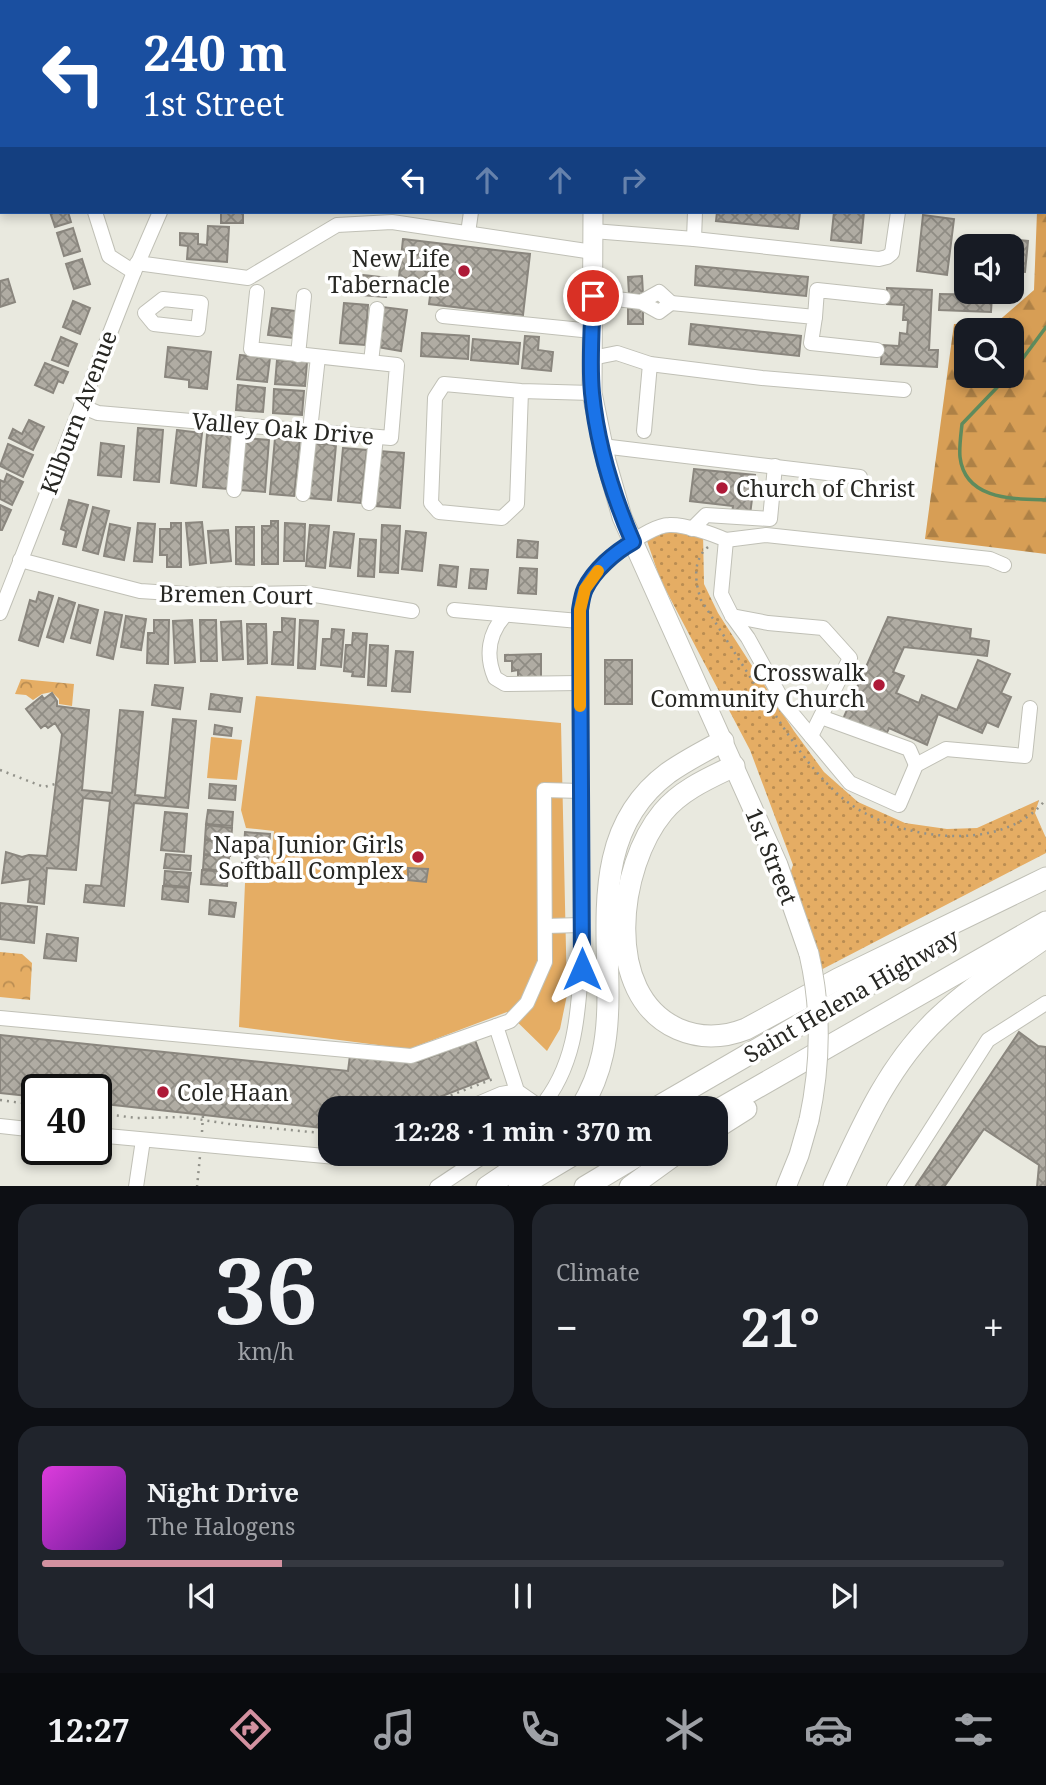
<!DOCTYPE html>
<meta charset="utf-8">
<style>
body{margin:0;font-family:"Noto Serif",serif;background:#20242c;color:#f1f3f6;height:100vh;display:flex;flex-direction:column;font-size:26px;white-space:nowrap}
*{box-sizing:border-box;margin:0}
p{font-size:23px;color:#9ea1a6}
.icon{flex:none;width:38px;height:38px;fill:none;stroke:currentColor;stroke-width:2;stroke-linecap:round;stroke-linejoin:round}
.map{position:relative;height:1186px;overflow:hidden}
.panel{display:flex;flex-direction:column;gap:18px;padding:18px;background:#0d0f14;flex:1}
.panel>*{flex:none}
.guide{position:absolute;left:0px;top:0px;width:1046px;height:214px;box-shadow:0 4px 10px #0003;background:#1a4fa0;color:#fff;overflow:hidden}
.controls{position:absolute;left:954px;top:234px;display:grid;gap:14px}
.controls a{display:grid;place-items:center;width:70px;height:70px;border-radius:14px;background:#171b24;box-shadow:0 4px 10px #0003;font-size:35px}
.speed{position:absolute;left:21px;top:1074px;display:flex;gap:14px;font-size:35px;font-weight:700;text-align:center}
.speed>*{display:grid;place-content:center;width:91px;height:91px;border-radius:50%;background:#171b24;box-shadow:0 4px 10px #0003;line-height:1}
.speed .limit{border:4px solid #111;border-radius:10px;background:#fff;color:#111}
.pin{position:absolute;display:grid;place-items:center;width:60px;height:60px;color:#fff;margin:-30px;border:4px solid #fff;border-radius:50%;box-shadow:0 2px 7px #0007}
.me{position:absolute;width:77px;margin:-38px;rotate:0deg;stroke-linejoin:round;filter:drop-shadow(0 0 5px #0008)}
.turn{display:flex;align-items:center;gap:24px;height:147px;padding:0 28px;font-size:32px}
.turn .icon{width:91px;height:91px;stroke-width:2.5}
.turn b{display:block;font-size:49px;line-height:60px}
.lanes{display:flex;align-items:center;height:66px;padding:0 28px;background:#0003;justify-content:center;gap:35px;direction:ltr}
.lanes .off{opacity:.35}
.big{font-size:52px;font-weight:700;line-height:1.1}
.panel .card{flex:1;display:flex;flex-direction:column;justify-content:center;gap:10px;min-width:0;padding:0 24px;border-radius:21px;background:#20242c}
.panel .dial{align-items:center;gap:0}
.dial b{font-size:91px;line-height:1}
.song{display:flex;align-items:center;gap:21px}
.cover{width:84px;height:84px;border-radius:10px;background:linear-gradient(135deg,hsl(300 70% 55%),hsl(280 70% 35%))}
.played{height:7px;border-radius:4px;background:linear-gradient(90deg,#d391a0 25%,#363941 25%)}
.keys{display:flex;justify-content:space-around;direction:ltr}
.heat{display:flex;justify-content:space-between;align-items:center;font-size:38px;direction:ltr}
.panel .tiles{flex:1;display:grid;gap:18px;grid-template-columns:1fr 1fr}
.card:last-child{grid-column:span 2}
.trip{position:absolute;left:318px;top:1096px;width:410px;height:70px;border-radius:21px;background:#171b24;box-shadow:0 4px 10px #0003;font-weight:700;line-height:70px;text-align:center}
.tabs{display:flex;height:112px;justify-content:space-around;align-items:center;background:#090b0e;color:#9ea1a6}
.tabs .icon{width:49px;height:49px}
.tabs .current{color:#d391a0}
.tabs b{font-size:32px;color:#f1f3f6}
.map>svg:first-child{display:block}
.grass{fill:url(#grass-dots)}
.forest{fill:url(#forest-firs);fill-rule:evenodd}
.park{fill:url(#park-crowns)}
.garden{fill:#e5ad64}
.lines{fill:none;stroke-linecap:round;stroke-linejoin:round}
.stream{stroke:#5e8b5d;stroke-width:3.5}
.building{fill:url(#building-cross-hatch);stroke:#8a867e;stroke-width:2}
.minor-casing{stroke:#c0c0b6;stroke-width:16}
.major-casing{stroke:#c0c0b6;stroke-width:21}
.highway-casing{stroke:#c0c0b6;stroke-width:23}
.path{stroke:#92928a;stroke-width:2.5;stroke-dasharray:2 5;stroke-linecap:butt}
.minor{stroke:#fff;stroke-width:14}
.major{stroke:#fff;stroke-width:19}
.highway{stroke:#fff;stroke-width:21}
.major-bridge-casing{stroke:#c0c0b6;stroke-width:21;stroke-linecap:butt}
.major-bridge{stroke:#fff;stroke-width:19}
.route-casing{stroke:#114b97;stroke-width:18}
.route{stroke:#1a73e8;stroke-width:12}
.slow{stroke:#f59e0b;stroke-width:12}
.poi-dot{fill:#ae1a38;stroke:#fff;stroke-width:2.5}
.labels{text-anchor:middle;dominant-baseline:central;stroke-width:7;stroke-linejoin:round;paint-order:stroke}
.poi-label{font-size:23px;fill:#272723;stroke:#fff;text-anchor:end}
.street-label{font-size:23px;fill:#272723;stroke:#fff}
</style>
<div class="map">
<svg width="1046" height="1187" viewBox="0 0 1046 1187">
<defs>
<pattern id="grass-dots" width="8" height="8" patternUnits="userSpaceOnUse" patternTransform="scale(1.75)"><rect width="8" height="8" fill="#e5ad64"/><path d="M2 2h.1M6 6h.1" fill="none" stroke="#ba8d52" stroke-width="1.8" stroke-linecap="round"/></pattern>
<pattern id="forest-firs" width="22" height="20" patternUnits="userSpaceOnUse" patternTransform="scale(1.75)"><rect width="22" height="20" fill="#d79e55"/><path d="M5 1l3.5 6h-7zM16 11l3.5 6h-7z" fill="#ae8146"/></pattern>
<pattern id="park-crowns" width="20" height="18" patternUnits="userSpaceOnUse" patternTransform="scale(1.75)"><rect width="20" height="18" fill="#e5ad64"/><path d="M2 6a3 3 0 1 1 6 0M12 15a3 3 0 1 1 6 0" fill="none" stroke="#ba8d52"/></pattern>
<pattern id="building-cross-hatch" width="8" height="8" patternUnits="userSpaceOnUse" patternTransform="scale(1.75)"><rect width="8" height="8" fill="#b0aca3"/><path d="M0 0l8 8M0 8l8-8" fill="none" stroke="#8f8c84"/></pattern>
</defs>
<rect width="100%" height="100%" fill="#e9e9df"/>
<path class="grass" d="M654,529l49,4 1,51 14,29 76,118 30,41 34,30 47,21 42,6 30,-1 62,-28 -4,13 11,25v15l-233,121 -27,-88 7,-21 -43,-115 -90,-171 -15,-44z"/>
<path class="forest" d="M979,0h67v554l-121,-15 29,-215 42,-1 38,-33 3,-78h8v-210zM966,331h46v45h-46z"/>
<g class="park">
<path d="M21,679l53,5 -2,22 -13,-2v-5l-7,-7 -10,2 -9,6 -7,-5 -11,-1z"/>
<path d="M0,952l22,2 10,9 -2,37 -30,-3z"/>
</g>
<g class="garden">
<path d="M256,696l305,27 6,272 -7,34 -13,22 -40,-39 -98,37 -170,-22 6,-144h24l5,-52 -28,-3 -5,-18z"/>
<path d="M211,737l31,3 -5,40 -30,-2z"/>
</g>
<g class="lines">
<g class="stream">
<path d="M1031,0l1,2"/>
<path d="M1045,29l1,3"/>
<path d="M1012,373l34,-46"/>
<path d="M1008,376l-46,48c-1,10 -3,23 -2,33 5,43 53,42 86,43"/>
</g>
</g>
<g class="building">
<path d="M50,212h18l3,10 -16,5z"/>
<rect x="221" y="212" width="22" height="11"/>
<path d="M717,212h83l-2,17 -82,-8z"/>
<path d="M834,212h30l-3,31 -30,-3z"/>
<path d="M923,215l31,4 -7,56 -30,-4z"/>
<path d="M208,226l21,1 -2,35 -40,-3 1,-13 -8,-1v-12l18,1v10l9,1z"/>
<path d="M73,228l7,23 -16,5 -7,-23z"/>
<path d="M970,235l58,6 -3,31 -13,-1v-24h-44z"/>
<path d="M403,239l127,15 -7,61 -94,-11 3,-23 -33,-4z"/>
<path d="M82,259l8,25 -16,5 -8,-25z"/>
<path d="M696,266l112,11 -2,19 -111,-11z"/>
<path d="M363,275l25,3 -2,19 -25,-2z"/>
<path d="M642,276l1,18 -14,1 -1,-18z"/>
<path d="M8,279l7,23 -15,5v-26z"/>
<path d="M887,288l45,2 -3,60h9l-1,17 -56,-3 1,-19 17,1 1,-13 7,1 1,-14h-5l1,-15 -17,-1z"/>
<path d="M940,294l52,1 -1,17 -52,-2z"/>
<path d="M73,301l17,7 -10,26 -17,-7z"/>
<path d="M344,303l24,2 -3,40 -25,-2z"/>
<rect x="628" y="306" width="15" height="18"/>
<path d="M382,307l25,3 -6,41 -24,-4z"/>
<path d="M272,308l24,3 -3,27 -25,-3z"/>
<path d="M691,324l110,12 -2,20 -110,-12z"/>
<path d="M422,333l47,3 -1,23 -47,-3z"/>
<path d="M525,336l14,1 -1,13 15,2 -2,19 -29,-3z"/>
<path d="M61,337l16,7 -9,22 -16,-6z"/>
<path d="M473,339l47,4 -2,21 -47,-4z"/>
<path d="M168,347l43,5 -4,37 -18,-2v-7l-24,-3z"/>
<path d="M240,355l30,3 -3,24 -30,-3z"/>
<path d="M277,360l30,2 -2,24 -30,-2z"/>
<path d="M45,363l23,9 -5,11 -5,-2 -5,12 -18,-8z"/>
<path d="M238,385l27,3 -2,24 -27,-2z"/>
<path d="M274,389l30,2 -2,24 -29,-2z"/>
<path d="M29,420l15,7 -11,23 -24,-12 4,-9 9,5z"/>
<path d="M138,428l25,2 -4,52 -25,-2z"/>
<path d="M177,430l25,3 -6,53 -25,-3z"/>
<path d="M207,434l24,1 -3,54 -25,-2z"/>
<path d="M244,438l25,2 -4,52 -25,-2z"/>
<path d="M275,438l25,2 -6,56 -24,-2z"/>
<path d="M101,443l23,3 -3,31 -23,-2z"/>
<path d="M313,443l23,2 -5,55 -23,-2z"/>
<path d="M8,444l25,11 -10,22 -23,-11z"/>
<path d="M343,448l24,2 -6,53 -23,-2z"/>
<path d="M379,451l25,2 -4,55 -25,-2z"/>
<path d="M694,469l61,6 -5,40 -18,-2 1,-7 -43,-5z"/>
<path d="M7,474l16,8 -11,23 -12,-6v-19l4,2z"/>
<path d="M69,500l19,5 -12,42 -13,-3 3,-13 -5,-2z"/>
<path d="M0,505l11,5 -9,20h-2z"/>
<path d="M93,507l16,4 -11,43 -15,-4z"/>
<path d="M271,521h7v43h-16v-38h9z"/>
<path d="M202,522l4,41 -16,2 -4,-42z"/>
<path d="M138,523l17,1 -3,38 -18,-1z"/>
<path d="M171,523h10v44h-14v-12h-7v-26h11z"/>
<path d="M285,523l20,1 -1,37h-20z"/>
<path d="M110,524l20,4 -6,32 -20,-4z"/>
<path d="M310,525l19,1 -4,42 -19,-2z"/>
<path d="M382,525l18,1 -2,47 -18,-1z"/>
<path d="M236,527h18v38l-18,-1z"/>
<path d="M228,530l3,31 -20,2 -3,-32z"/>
<path d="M406,531l20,2 -4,38 -20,-2z"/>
<path d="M334,532l20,2 -4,34 -20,-2z"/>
<path d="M360,539l16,1 -2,37 -16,-1z"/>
<path d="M518,540l20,2 -1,16 -20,-1z"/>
<path d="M440,565l18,2 -2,20 -18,-2z"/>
<path d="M520,568l17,1 -1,25 -18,-1z"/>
<path d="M471,569l17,1 -2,19 -17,-1z"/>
<path d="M39,592l14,4 -15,50 -19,-6 11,-40 6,2z"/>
<path d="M59,598l16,5 -12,39 -16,-5z"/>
<path d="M79,605l19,5 -8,33 -19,-5z"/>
<path d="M105,612l17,3 -9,44 -16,-4z"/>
<path d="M126,616l20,3 -5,31 -20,-3z"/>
<path d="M888,617l83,12 -1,9 19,3 -2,15 -83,-9 -11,25 11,4 -8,17 23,10 3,-8 35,15 21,-50 32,14 -9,19 10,4 -13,30 -11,-5 -5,11 -44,-19 -11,31 -38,-17 -4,9 -42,-18z"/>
<path d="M282,618l13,1 -2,46 -21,-1 2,-32h8z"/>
<path d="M154,620h15l-1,44 -21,-1 1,-30h6z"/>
<path d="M192,620l3,42 -20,1 -2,-42z"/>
<path d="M200,620h16l1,41h-16z"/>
<path d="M300,620l18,1 -3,48 -17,-1z"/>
<path d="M241,621l2,38 -20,1 -2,-38z"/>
<path d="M247,624h19l1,39 -19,1z"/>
<path d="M332,629l12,1 -3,37 -20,-2 2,-26h8z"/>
<path d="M353,633l14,1 -3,43 -12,-1 1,-4 -9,-1 2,-26h6z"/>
<path d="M370,645l18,1 -2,40 -18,-1z"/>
<path d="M396,651l17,1 -3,40 -18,-1z"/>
<path d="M541,654v24l-23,1v-9l-6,1v-10h-7v-6z"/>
<rect x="605" y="660" width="27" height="44"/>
<path d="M155,685l28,3 -3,21 -28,-4z"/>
<path d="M52,693l5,8v5l32,4 -7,80 30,3 8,-83 23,2 -8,83 30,3 8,-79 23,2 -8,87 -54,-5 -10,103 -40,-4 2,-17 15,1 9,-85 -27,-3 -7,72 -29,-2 -3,36 -16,-2 2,-23 -28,4 4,-31 16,5 7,-2 18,1 15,-122 -7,-11 -7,5 -3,-3 -4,3 -15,-19 16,-13 2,3z"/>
<path d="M211,694l31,4 -2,14 -31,-3z"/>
<path d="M215,725l17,3 -1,8 -17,-2z"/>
<path d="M210,784l26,2 -1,14 -26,-2z"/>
<path d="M208,810l25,2 -1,14 -26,-2z"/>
<path d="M165,812l22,2 -3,38 -23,-2z"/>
<path d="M206,825l26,3 -1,14 -26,-3z"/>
<path d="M245,832l25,2 -1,14 -25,-2z"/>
<path d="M205,840l26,2 -1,14 -26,-2z"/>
<path d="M243,847l26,2 -1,14 -26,-2z"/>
<path d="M166,854l25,2 -1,14 -26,-2z"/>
<path d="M204,855l25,2 -1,14 -25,-2z"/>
<path d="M242,862l26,2 -2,14 -25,-2z"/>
<path d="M408,868l20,1 -2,13 -18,-2z"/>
<path d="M202,870l26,2 -1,14 -26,-2z"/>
<path d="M165,871l26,2 -2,14 -25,-2z"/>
<path d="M163,886l26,2 -1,14 -26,-3z"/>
<path d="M210,900l26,3 -2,14 -25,-3z"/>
<path d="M0,903l37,4 -3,36 -34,-4z"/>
<path d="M47,934l31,4 -2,23 -32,-3z"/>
<path d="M1019,1032l19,14 8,1v140h-9l2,-22 -55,-36 -40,58h-29z"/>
<path d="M0,1035l348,36 2,-16 68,7 57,-22 14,38 -78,30h-80v21l-235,-26v-13h-59v7l-37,-4z"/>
</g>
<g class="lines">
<g class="minor-casing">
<g id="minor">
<path d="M30,0l1,2"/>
<path d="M553,0v2"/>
<path d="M211,2l1,-2"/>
<path d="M442,2v-2"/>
<path d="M700,2v-2"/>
<path d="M795,2v-2"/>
<path d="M918,2v-2"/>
<path d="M0,140h2"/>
<path d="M95,212l14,44 25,16"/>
<path d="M593,231l101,8 185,20 8,-2 5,-4 6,-41"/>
<path d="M468,233l3,-21"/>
<path d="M694,239l1,-27"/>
<path d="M137,263l111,15 89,-53 55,-3 201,30"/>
<path d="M592,296l49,6 18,10 12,-9 -12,-11 -18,10"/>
<path d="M163,299l38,4 -3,26 -44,-5 -9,-11z"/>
<path d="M671,303l144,14 -4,26 66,7"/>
<path d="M443,316l149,15"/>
<path d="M815,317l2,-27 66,7"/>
<path d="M298,355l6,-59"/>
<path d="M592,358l25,-5 33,11 112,14 142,12"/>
<path d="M371,362l6,-53"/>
<path d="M521,391l-4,113 -15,14 -63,-6 -8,-9 4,-105 9,-14 77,7 71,2"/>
<path d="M81,406l17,7 293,25 6,-73 -146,-16 6,-57"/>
<path d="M644,431l6,-67"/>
<path d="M602,446l258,31"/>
<path d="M234,490l6,-66"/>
<path d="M303,494l15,-137"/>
<path d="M369,503l7,-66"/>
<path d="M692,529l14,-14 64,4 5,-53"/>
<path d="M726,540l40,-5 224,24 14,6"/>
<path d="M20,560l120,31 62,4 101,-2 109,18"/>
<path d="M454,610l125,11"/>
<path d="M0,613l134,-341 26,-60"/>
<path d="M505,615c-16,18 -20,40 -10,63l10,6 74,-1"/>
<path d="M732,616l36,7 55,5 27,30 -39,78"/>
<path d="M821,717l88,32 7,16"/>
<path d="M546,926l35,-1"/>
<path d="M0,1018l411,38 85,-30 21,65 23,16"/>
<path d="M496,1026l14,-5 17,-18 18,-41 -1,-172 37,1"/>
<path d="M468,1108l33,-14 16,-3"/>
<path d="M540,1108c34,-40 38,-89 41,-139l-1,-359c1,-6 2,-14 5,-21 8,-20 61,-63 84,-64 15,-1 44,9 57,15l-5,54 11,22 16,22 37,67 65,78 49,22 17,-40 30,-16 79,7 5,-48"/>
<path d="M0,1126l37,4"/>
<path d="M96,1135l240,22 19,-4"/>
<path d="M136,1187l7,-47"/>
<path d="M437,1187l51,-34"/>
<path d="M894,1187l94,-147 58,-37"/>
</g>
</g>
<g class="major-casing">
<g id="major">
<path d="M595,0v2"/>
<path d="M593,212l-1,181 14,68 16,56 156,348 31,89"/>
<path d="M786,1187l13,-32 10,-35"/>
</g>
</g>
<g class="highway-casing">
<g id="highway">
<path d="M734,766c-25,12 -53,24 -71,46 -45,54 -62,183 15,217 23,10 45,9 68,0l92,-50 208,-101"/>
<path d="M581,1108c22,-36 27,-71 27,-113 0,-80 -14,-167 60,-222 17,-12 36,-22 55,-32"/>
<path d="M656,1108l288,-167"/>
<path d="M716,1111l330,-189"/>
<path d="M716,1128l30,-19"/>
<path d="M487,1187l50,-34"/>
<path d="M519,1187l57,-34"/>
<path d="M585,1187l57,-34"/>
<path d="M630,1187l47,-34"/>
<path d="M834,1187c28,-61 55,-123 104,-169 32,-31 72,-55 108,-81"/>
</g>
</g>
<g class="path">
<path d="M708,547c-16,13 -13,35 -7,53l69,108"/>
<path d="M776,716c18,28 38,57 64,80 50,44 162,61 206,3"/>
<path d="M0,770l44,17 11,-3"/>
<path d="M0,1100l37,5"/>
<path d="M418,1108l75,-29 3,2"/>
<path d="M96,1113l41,5 47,-1 45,7 102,10"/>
<path d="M202,1132l1,-17"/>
<path d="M197,1187l3,-31"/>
</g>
<use href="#minor" class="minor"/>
<use href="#major" class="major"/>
<use href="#highway" class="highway"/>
<g class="major-bridge-casing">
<path id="major-bridge" d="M809,954c13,56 12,110 0,166"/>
</g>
<use href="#major-bridge" class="major-bridge"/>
</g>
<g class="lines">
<g class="route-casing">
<path id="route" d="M582,969l-2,-359c1,-6 2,-15 5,-21 9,-19 30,-37 48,-47 -20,-46 -36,-99 -41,-149 -3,-32 0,-65 1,-97"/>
</g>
<use href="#route" class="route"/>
<path class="slow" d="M580,706v-96l5,-21 13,-18"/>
</g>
<g class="poi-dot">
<circle cx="464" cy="271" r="7"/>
<circle cx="722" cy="488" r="7"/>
<circle cx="879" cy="685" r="7"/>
<circle cx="418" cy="857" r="7"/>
<circle cx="163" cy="1092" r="7"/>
</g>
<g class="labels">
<g class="poi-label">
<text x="450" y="258">New Life<tspan x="450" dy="26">Tabernacle</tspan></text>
<text x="736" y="488" text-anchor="start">Church of Christ</text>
<text x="865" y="672">Crosswalk<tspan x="865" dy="26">Community Church</tspan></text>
<text x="404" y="844">Napa Junior Girls<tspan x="404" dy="26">Softball Complex</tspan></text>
<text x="177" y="1092" text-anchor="start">Cole Haan</text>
</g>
<g class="street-label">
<text transform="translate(78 412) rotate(-69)">Kilburn Avenue</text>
<text transform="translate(283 428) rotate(5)">Valley Oak Drive</text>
<text transform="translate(236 594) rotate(1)">Bremen Court</text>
<text transform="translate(772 856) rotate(68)">1st Street</text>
<text transform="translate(851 995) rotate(-30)">Saint Helena Highway</text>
</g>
</g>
</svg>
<div class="controls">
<a><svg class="icon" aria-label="sound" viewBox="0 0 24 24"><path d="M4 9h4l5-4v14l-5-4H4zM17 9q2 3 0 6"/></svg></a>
<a><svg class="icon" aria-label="search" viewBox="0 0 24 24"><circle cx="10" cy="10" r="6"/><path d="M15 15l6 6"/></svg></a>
</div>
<div class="speed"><div class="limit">40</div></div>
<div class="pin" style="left:593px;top:296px;background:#d93025"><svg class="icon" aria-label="arrive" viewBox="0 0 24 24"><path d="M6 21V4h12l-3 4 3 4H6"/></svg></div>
<svg class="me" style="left:582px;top:969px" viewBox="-20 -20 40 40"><path d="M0-17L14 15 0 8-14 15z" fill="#1a73e8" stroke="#fff" stroke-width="4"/></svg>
<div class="trip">12:28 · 1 min · 370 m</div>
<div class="guide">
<div class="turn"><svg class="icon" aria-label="left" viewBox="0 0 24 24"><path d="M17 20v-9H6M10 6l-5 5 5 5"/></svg><div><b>240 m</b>1st Street</div></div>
<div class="lanes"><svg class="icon" aria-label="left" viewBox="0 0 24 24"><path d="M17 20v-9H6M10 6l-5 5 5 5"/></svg><svg class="icon off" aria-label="ahead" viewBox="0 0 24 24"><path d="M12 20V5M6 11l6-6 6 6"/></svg><svg class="icon off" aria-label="ahead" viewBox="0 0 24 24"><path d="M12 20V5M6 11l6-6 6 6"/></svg><svg class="icon off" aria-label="right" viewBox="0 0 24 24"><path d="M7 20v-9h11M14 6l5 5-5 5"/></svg></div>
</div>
</div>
<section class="panel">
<div class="tiles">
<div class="card dial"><b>36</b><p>km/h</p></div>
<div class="card"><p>Climate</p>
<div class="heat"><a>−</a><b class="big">21°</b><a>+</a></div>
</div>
<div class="card">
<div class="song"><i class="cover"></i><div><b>Night Drive</b><p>The Halogens</p></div></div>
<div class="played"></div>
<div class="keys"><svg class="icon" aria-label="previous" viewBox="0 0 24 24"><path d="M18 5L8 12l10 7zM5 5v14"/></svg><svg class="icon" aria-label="pause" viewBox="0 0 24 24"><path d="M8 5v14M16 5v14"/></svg><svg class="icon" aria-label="next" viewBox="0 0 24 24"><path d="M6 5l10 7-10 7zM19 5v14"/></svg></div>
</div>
</div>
</section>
<nav class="tabs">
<b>12:27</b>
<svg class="icon current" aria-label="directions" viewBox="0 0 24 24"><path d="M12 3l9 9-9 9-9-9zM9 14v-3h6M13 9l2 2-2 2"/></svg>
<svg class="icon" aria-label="music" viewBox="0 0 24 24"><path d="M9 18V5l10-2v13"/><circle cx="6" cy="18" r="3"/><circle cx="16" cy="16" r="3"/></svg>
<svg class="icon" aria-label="phone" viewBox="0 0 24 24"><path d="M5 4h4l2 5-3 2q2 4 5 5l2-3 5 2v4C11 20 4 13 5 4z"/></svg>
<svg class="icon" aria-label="climate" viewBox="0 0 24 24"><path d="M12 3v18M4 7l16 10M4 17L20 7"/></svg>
<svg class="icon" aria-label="car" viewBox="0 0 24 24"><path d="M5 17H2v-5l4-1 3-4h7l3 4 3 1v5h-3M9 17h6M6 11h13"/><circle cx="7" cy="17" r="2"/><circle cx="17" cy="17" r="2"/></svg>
<svg class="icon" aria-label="filters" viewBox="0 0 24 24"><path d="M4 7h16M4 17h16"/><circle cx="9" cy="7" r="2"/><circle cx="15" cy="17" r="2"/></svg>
</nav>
